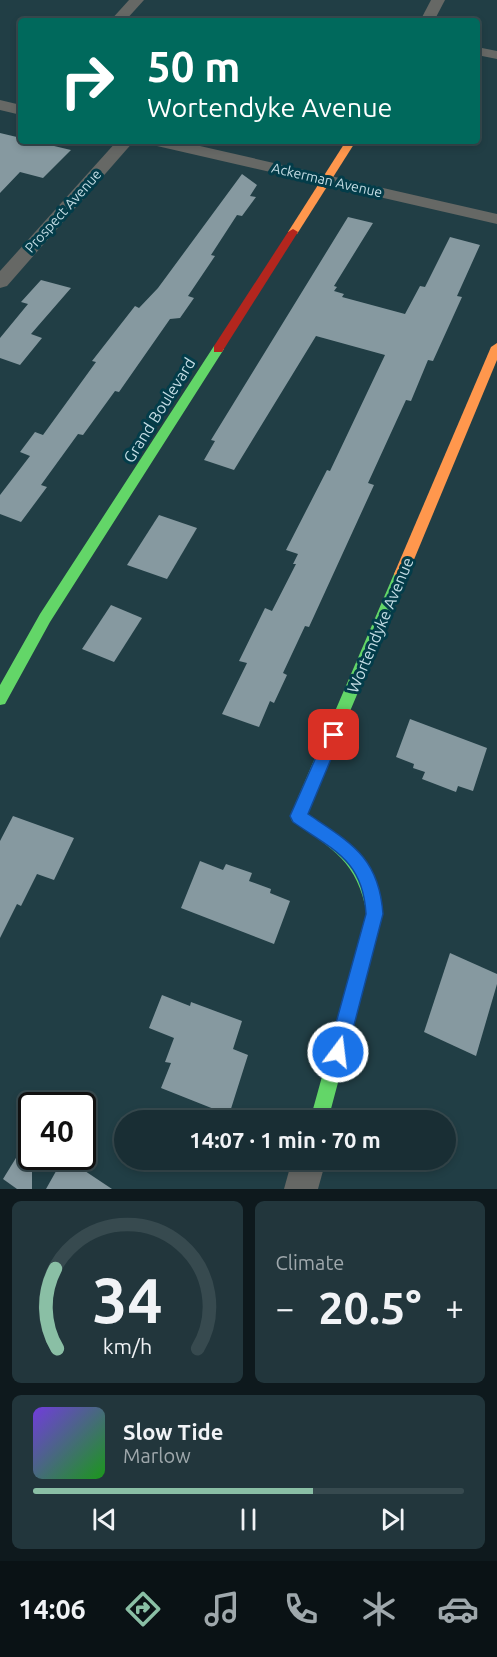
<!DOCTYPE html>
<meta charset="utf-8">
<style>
body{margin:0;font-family:Ubuntu,sans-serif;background:#22363c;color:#f1f3f6;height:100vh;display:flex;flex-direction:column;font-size:22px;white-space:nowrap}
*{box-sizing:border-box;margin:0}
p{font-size:20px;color:#9fa8ac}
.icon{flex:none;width:33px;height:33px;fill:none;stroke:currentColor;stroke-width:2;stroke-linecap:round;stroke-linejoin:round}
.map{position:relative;height:1189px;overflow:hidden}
.sheet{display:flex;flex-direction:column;gap:12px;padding:12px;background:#0e191d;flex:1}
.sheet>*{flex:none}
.banner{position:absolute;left:18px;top:18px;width:462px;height:126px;border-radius:6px;box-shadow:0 3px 9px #0003,0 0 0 2px #374a4f;background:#00695c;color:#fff;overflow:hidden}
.speed{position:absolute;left:18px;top:1092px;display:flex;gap:12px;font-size:30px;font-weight:700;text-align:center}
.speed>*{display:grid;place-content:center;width:78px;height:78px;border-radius:50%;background:#192e34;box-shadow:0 3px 9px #0003,0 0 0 2px #374a4f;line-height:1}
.speed .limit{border:3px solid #111;border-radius:9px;background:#fff;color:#111}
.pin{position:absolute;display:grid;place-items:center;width:51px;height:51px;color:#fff;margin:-26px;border-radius:12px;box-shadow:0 3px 9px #0006}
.me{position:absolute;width:66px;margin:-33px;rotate:15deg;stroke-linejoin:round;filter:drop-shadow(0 0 4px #0008)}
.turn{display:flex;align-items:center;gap:21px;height:126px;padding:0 30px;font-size:27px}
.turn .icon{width:78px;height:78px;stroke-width:2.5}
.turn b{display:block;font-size:42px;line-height:51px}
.big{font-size:45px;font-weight:600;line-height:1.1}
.sheet .widget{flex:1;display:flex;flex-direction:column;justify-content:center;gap:9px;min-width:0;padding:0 21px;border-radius:9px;background:#22363c}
.sheet .dial{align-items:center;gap:0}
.dial svg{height:156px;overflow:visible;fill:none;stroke:#374a4f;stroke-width:7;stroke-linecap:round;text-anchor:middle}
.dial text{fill:#f1f3f6;stroke:none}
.song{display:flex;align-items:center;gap:18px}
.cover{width:72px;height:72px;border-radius:9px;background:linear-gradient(135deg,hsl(260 70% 55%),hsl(120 70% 35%))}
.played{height:6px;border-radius:3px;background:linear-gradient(90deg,#8abfa5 65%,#374a4f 65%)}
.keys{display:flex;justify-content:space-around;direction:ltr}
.heat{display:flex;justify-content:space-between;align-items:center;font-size:33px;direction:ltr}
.sheet .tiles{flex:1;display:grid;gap:12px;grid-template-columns:1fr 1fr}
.widget:last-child{grid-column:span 2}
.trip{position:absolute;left:114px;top:1110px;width:342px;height:60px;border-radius:30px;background:#192e34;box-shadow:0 3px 9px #0003,0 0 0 2px #374a4f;font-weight:600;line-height:60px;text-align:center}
.menu{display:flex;height:96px;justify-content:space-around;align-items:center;background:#0a1215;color:#9fa8ac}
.menu .icon{width:42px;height:42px}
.menu .active{color:#8abfa5}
.menu b{font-size:27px;color:#f1f3f6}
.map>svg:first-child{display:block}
.building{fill:#8699a0}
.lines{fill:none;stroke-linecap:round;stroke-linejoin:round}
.street{fill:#666865;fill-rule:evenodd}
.fast{fill:#63d668;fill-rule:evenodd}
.slow{fill:#ff974d;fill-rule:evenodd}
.jam{fill:#b3261e;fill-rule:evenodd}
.route{fill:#1a73e8;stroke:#114b97;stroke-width:1.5}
.labels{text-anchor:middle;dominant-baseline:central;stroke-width:6;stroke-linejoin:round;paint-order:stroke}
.far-street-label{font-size:14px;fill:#c4dde5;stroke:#033c49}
.street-label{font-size:16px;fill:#c4dde5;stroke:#033c49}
</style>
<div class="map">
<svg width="497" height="1189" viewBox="0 0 497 1189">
<rect width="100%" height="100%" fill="#213e45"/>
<g class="building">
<path d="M0,133l21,5v3h12l38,9 -28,28 -23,-6 -20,21z"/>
<path d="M242,174l15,11 -7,11 6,1 -14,19 -5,-1 -26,40 4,1 -27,40 6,2 -14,20 -10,1 -51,73 -4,-1 -32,44 -5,-1 -37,51 6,2 -26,35 -21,-8v-19l30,-39 -10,-4 15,-20 8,3 53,-73 -4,-1 43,-55 4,2 19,-20z"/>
<path d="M348,217l25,6 -39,63 3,1 -3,4 10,3 -2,3 63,17 15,-28 5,1 25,-50 30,8 -23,51 5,1 -29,64 -5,-1 -17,41 -5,-1 -38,83 6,2 -65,142 -4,-1 -22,47 4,2 -13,28 -4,-2 -11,26 -37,-13 25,-51 -8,-2 26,-53 7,3 24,-47h-3l5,-10 -12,-4 41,-80 3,1 55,-116 -69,-19 -82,134 -30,-10 11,-19 -4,-1z"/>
<path d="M41,280l30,8 -40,46 11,4 -22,27 -20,-7v-20l28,-34 -7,-2z"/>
<path d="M159,515l38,13 -30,51 -40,-14z"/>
<path d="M111,605l31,13 -28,44 -32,-13z"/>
<path d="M410,719l77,29 -14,43 -15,-5 -2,6 -34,-13 3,-7 -12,-4 1,-4 -18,-7z"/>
<path d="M13,816l61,22 -20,42 -17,-6 -16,32 -4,-2 -17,34v-97z"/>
<path d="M200,861l23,9 3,-6 26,9 -3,8 22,8 -1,4 20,8 -16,43 -93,-36z"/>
<path d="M450,953l47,21v10l-21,72 -52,-24z"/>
<path d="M162,995l28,11 1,-4 51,19 -9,28 15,6 -19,60 -68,-27 10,-25 -6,-1 9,-24 -25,-10z"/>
<path d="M32,1132v57h-15l-14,-10z"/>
<path d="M64,1157l48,32h-66z"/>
</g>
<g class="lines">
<g class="street">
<path d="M129,0h15l-19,21h-15z"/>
<path d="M431,0h14l-11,21h-14z"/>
<path d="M477,47l20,4v8l-20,-4z"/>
<path d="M0,100l21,5v10l-21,-5z"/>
<path d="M117,141h17l-127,145 -7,2v-17z"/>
<path d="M149,141h29l319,73v10l-340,-78z"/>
<path d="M292,1160h34l-8,29h-34z"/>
</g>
<g class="fast">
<path d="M218,345l6,4 -174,273 -45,82 -5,1v-20l40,-71 174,-268z"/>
<path d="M401,569l5,1 2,4 -101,239 38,27 19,20 10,19 9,35 -55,206h-18l57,-206c-10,-53 -33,-64 -75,-93l-2,-5 104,-242 2,-4z"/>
</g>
<g class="slow">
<path d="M346,141h10l-59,93h-8l-1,-2z"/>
<path d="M497,343v17l-89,214 -2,4h-10l-2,-4 97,-227z"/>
</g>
<path class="jam" d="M293,229l5,3 -76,120h-8v-6l74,-114z"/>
</g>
<path class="route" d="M334,728l7,7 -33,79c43,29 71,43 75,100l-36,138 -3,6 -6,3 -7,-3 -3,-6 38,-138c-3,-54 -33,-64 -73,-92l-3,-6 38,-86z"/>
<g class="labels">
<g class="far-street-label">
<text transform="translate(327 180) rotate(13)">Ackerman Avenue</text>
<text transform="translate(63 211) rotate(-48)">Prospect Avenue</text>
</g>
<g class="street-label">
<text transform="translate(159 410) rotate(-58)">Grand Boulevard</text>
<text transform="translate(380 625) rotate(-67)">Wortendyke Avenue</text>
</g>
</g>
</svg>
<div class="speed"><div class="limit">40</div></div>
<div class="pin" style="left:334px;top:735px;background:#d93025"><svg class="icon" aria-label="arrive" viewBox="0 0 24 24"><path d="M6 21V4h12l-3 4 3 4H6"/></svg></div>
<svg class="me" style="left:338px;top:1052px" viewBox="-20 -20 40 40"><circle r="17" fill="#1a73e8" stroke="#fff" stroke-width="3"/><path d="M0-11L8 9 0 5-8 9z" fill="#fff"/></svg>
<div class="trip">14:07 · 1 min · 70 m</div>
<div class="banner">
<div class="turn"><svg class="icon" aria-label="right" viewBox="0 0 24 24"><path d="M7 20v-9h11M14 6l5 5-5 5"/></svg><div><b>50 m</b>Wortendyke Avenue</div></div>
</div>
</div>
<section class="sheet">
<div class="tiles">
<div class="widget dial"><svg viewBox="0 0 100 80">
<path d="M14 69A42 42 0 1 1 86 69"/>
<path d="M14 69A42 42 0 0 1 13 28" stroke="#8abfa5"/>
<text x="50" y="56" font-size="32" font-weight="700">34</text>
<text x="50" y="72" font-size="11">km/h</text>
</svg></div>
<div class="widget"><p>Climate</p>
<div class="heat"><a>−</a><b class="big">20.5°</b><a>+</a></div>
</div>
<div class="widget">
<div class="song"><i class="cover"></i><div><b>Slow Tide</b><p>Marlow</p></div></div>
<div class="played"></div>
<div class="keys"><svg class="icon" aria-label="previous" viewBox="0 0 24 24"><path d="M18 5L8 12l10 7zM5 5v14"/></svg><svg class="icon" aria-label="pause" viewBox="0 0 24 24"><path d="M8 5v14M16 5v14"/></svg><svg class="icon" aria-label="next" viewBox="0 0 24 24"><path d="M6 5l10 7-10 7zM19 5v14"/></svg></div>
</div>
</div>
</section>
<nav class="menu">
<b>14:06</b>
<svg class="icon active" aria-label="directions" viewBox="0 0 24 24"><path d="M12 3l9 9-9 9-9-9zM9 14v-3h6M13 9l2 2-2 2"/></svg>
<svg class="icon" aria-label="music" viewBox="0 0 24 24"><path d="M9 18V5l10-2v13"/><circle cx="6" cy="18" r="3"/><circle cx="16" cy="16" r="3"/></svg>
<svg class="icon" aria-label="phone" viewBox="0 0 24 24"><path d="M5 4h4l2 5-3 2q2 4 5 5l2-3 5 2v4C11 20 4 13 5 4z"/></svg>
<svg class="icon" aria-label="climate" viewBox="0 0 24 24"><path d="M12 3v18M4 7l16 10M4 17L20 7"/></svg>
<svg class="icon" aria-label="car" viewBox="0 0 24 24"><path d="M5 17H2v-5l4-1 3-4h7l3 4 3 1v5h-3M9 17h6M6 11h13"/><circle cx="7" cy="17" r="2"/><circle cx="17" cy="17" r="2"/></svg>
</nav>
